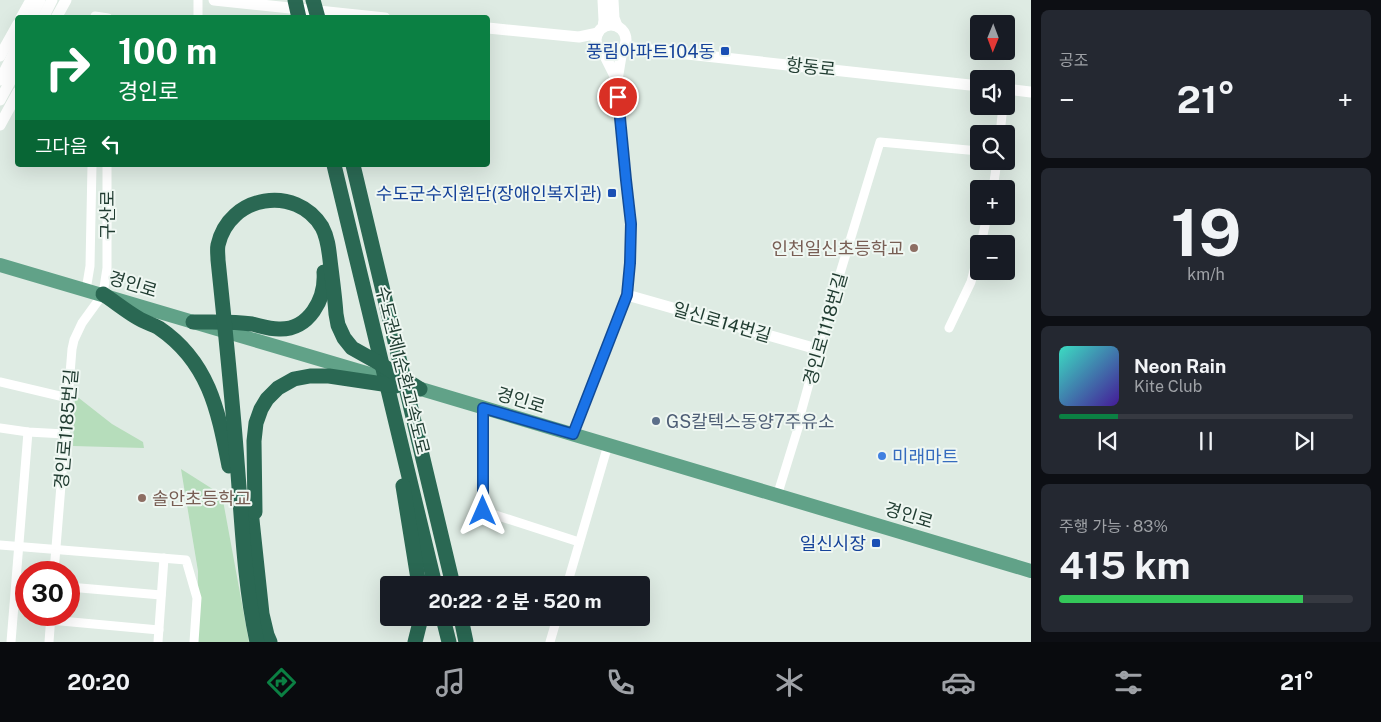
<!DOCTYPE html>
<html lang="ko">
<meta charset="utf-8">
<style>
body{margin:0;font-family:"Public Sans","Noto Sans KR",sans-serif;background:#242831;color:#f1f3f6;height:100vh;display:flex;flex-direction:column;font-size:19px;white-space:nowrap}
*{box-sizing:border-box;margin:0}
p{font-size:16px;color:#9ea1a6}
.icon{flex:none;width:28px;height:28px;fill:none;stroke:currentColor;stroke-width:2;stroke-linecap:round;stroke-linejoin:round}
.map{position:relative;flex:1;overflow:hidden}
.sheet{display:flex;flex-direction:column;gap:10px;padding:10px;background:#0d0f14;width:350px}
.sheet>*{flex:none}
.hud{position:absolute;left:15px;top:15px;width:475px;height:152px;border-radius:5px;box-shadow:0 5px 20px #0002;background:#0b8043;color:#fff;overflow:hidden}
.needle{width:32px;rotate:181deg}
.tools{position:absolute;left:970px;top:15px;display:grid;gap:10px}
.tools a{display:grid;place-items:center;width:45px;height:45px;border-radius:5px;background:#171b24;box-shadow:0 5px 20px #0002;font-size:25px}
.speed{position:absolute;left:15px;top:561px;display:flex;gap:10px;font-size:25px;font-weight:700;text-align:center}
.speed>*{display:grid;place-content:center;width:65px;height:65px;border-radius:50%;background:#171b24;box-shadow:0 5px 20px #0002;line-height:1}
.speed .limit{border:8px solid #d22;background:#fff;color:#111}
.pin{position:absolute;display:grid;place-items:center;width:42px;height:42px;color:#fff;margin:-21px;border:2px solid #fff;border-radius:50%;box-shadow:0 1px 5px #0007}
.me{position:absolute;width:55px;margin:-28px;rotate:0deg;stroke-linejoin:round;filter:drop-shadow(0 0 4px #0008)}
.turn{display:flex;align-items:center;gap:18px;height:105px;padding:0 20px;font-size:22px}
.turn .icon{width:65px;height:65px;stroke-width:2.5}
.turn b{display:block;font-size:35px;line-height:42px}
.then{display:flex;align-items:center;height:48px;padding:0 20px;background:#0003;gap:10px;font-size:19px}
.big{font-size:38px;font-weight:700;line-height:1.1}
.sheet .tile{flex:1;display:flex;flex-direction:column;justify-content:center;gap:8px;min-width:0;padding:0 18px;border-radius:8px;background:#242831}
.sheet .dial{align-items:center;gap:0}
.dial b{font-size:65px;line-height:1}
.song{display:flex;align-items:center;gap:15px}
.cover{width:60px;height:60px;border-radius:8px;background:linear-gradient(135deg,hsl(170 70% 55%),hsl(260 70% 35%))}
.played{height:5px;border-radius:2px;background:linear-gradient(90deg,#0b8043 20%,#363941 20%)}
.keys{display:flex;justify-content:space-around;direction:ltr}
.heat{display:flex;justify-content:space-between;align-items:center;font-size:28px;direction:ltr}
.charge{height:8px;border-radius:4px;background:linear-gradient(90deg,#34c759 83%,#363941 0)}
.trip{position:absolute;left:380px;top:576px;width:270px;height:50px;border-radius:5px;background:#171b24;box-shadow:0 5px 20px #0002;font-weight:700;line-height:50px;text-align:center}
.tabs{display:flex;height:80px;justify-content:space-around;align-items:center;background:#090b0e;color:#9ea1a6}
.tabs .icon{width:35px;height:35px}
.tabs .selected{color:#0b8043}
.tabs b{font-size:22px;color:#f1f3f6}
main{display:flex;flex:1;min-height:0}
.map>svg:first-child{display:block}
.green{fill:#b6ddbb}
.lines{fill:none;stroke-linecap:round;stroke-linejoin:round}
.street{stroke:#fff;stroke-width:9}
.secondary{stroke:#fff;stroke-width:11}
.primary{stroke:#61a288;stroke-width:14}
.highway{stroke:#2a6853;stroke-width:15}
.route-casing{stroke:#114b97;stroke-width:12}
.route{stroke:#1a73e8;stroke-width:9}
.transit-dot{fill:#1a4fb4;stroke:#eff7f2;stroke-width:2}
.education-dot{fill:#8d6e63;stroke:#eff7f2;stroke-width:2}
.service-dot{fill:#5c6f8a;stroke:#eff7f2;stroke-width:2}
.shop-dot{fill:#3f7fe0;stroke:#eff7f2;stroke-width:2}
.labels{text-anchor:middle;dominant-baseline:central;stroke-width:4;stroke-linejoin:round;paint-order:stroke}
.transit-label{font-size:18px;fill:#164399;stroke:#eff7f2;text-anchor:end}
.street-label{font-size:18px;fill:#1f3b30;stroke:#eff7f2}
.education-label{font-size:18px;fill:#785e54;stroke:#eff7f2;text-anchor:end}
.service-label{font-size:18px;fill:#4e5e75;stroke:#eff7f2;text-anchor:start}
.shop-label{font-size:18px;fill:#366cbe;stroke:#eff7f2;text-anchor:start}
</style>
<main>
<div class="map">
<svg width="1031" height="642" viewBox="0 0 1031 642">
<rect width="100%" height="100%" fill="#deebe3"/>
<g class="green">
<path d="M75,395l37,29 31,18 1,6 -71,-2z"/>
<path d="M181,469l41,26 27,147h-52l1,-71z"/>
</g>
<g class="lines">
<g class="street">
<path d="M198,0v18"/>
<path d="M95,18v-2l13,2"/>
<path d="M1000,134l3,-28"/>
<path d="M993,189l4,-28"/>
<path d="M981,244l6,-28"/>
<path d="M86,290l4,-24 2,-101"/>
<path d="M949,328l22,-46 8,-31"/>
<path d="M0,382l68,16"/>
<path d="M483,408v103l96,31"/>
<path d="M0,428l28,4 37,2"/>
<path d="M777,496l22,-71 1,-9 16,-58 1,-9 63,-207 99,9"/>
<path d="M0,545l186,15 11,38 -3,44"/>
<path d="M54,572l18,-223 2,-9 8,-17 21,-29 4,-26v-103"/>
<path d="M567,585l41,-140"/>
<path d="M69,587l92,8"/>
<path d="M50,620l109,10"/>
<path d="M11,642l17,-210"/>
<path d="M49,642l2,-27"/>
<path d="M158,642l6,-84"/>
<path d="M550,642l7,-24"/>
</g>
<g class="secondary">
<path d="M214,0l171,18"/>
<path d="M613,0l1,18 3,8"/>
<path d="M21,18l10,-18"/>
<path d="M31,18l9,-18"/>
<path d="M43,18l9,-18"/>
<path d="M56,18l10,-18"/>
<circle cx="611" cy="40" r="15"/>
<path d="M603,27l1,-7 -1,-20"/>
<path d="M488,28l91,9 19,-4"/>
<path d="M624,47l355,39"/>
<path d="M603,52l14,28"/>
<path d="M0,56l18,-32"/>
<path d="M0,80l18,-35"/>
<path d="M1006,89l25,3"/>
<path d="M0,100l18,-33"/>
<path d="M0,125l18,-33"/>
<path d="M627,295l190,54"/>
<path d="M573,435l54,-140 3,-32 1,-39 -5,-44 -9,-100 5,-30"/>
</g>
<g class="primary">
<path d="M0,265l390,115"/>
<path d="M411,386l620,185"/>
</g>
<g class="highway">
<path d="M295,0l4,18"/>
<path d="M313,0l5,18"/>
<path d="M334,165l101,420"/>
<path d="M353,165l100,420"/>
<path d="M103,294c12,8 23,17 35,24 6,4 14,6 21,10 50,34 59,82 70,138"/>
<path d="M193,322c19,0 40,-1 59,2 9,2 17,5 27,5 30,1 47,-30 45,-57"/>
<path d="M403,486l16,99"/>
<path d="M250,501l12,113 5,21 3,7"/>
<path d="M255,512l-1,-71 2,-18 5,-14 6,-10 11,-11 16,-9 16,-3h19l67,10"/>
<path d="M443,618l6,24"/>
<path d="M461,618l5,24"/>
<path d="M257,642c-13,-59 -15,-121 -20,-181 -5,-67 -12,-134 -19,-201 0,-5 -1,-10 0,-15 11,-50 78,-61 104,-18 7,13 7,27 9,41 2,16 4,31 5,46l2,11 6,13 8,10 25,14 43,27"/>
<path d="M415,642l6,-24"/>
</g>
</g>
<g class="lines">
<g class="route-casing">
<path id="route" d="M483,511v-103l90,26 54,-139 3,-32 1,-39 -5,-44 -8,-83"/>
</g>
<use href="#route" class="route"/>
</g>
<g class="transit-dot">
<rect x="720" y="46" width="10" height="10" rx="2.5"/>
<rect x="607" y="188" width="10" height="10" rx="2.5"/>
<rect x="871" y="538" width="10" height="10" rx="2.5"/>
</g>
<g class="education-dot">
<circle cx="914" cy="248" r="5"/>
<circle cx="142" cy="498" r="5"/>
</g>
<circle class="service-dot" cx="656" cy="421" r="5"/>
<circle class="shop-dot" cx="882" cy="456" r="5"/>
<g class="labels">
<g class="transit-label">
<text x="715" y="51">풍림아파트104동</text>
<text x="602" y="193">수도군수지원단(장애인복지관)</text>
<text x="866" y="543">일신시장</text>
</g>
<g class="street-label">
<text transform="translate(811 67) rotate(6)">항동로</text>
<text transform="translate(107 215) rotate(-90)">구산로</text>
<text transform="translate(133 284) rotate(17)">경인로</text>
<text transform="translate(722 322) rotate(16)">일신로14번길</text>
<text transform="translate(825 329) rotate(-74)">경인로1118번길</text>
<text transform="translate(403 370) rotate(76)">수도권제1순환고속도로</text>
<text transform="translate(521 400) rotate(17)">경인로</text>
<text transform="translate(66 429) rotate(-85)">경인로1185번길</text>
<text transform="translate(909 515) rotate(17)">경인로</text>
</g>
<g class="education-label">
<text x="904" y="248">인천일신초등학교</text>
<text x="152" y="498" text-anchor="start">솔안초등학교</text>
</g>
<g class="service-label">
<text x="666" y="421">GS칼텍스동양7주유소</text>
</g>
<g class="shop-label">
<text x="892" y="456">미래마트</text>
</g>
</g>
</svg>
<div class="tools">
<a><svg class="needle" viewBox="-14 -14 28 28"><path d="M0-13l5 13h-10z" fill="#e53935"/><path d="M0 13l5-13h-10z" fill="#9ea1a6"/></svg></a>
<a><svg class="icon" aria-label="sound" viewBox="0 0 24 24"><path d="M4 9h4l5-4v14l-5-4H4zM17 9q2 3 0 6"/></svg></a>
<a><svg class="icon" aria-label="search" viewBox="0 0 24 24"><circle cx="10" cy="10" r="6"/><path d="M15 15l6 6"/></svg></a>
<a>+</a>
<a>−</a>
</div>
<div class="speed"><div class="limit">30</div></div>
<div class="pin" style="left:618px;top:97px;background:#d93025"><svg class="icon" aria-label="arrive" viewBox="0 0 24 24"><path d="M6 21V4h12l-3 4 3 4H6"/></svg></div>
<svg class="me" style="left:483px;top:511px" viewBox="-20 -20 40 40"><path d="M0-17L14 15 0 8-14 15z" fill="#1a73e8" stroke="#fff" stroke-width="4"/></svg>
<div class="trip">20:22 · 2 분 · 520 m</div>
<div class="hud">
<div class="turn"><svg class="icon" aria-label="right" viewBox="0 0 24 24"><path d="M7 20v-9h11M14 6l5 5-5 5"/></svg><div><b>100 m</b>경인로</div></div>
<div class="then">그다음<svg class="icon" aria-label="left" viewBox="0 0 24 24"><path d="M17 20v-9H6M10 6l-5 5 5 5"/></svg></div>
</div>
</div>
<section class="sheet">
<div class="tile"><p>공조</p>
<div class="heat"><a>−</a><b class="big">21°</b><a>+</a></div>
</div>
<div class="tile dial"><b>19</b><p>km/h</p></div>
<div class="tile">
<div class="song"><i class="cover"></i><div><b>Neon Rain</b><p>Kite Club</p></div></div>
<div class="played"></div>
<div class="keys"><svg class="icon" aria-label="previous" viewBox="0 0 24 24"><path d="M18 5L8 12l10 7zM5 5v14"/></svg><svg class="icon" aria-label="pause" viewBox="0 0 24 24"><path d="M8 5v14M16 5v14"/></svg><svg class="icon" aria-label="next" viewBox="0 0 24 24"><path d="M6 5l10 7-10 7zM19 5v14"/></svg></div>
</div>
<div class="tile"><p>주행 가능 · 83%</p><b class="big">415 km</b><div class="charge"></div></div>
</section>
</main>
<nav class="tabs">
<b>20:20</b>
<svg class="icon selected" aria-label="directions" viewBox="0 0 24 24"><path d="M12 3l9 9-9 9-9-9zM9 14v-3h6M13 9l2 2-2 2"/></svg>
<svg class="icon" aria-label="music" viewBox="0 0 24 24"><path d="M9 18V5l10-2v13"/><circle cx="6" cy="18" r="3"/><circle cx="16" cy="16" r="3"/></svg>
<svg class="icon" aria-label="phone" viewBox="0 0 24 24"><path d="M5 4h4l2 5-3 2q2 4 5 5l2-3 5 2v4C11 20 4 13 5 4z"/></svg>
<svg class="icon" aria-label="climate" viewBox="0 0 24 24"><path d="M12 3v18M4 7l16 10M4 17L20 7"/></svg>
<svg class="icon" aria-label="car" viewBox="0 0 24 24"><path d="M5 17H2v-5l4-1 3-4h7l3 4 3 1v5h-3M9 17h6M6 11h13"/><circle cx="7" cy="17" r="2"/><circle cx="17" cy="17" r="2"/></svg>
<svg class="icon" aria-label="filters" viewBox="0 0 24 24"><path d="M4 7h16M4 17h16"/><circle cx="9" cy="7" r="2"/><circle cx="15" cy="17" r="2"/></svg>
<b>21°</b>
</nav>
